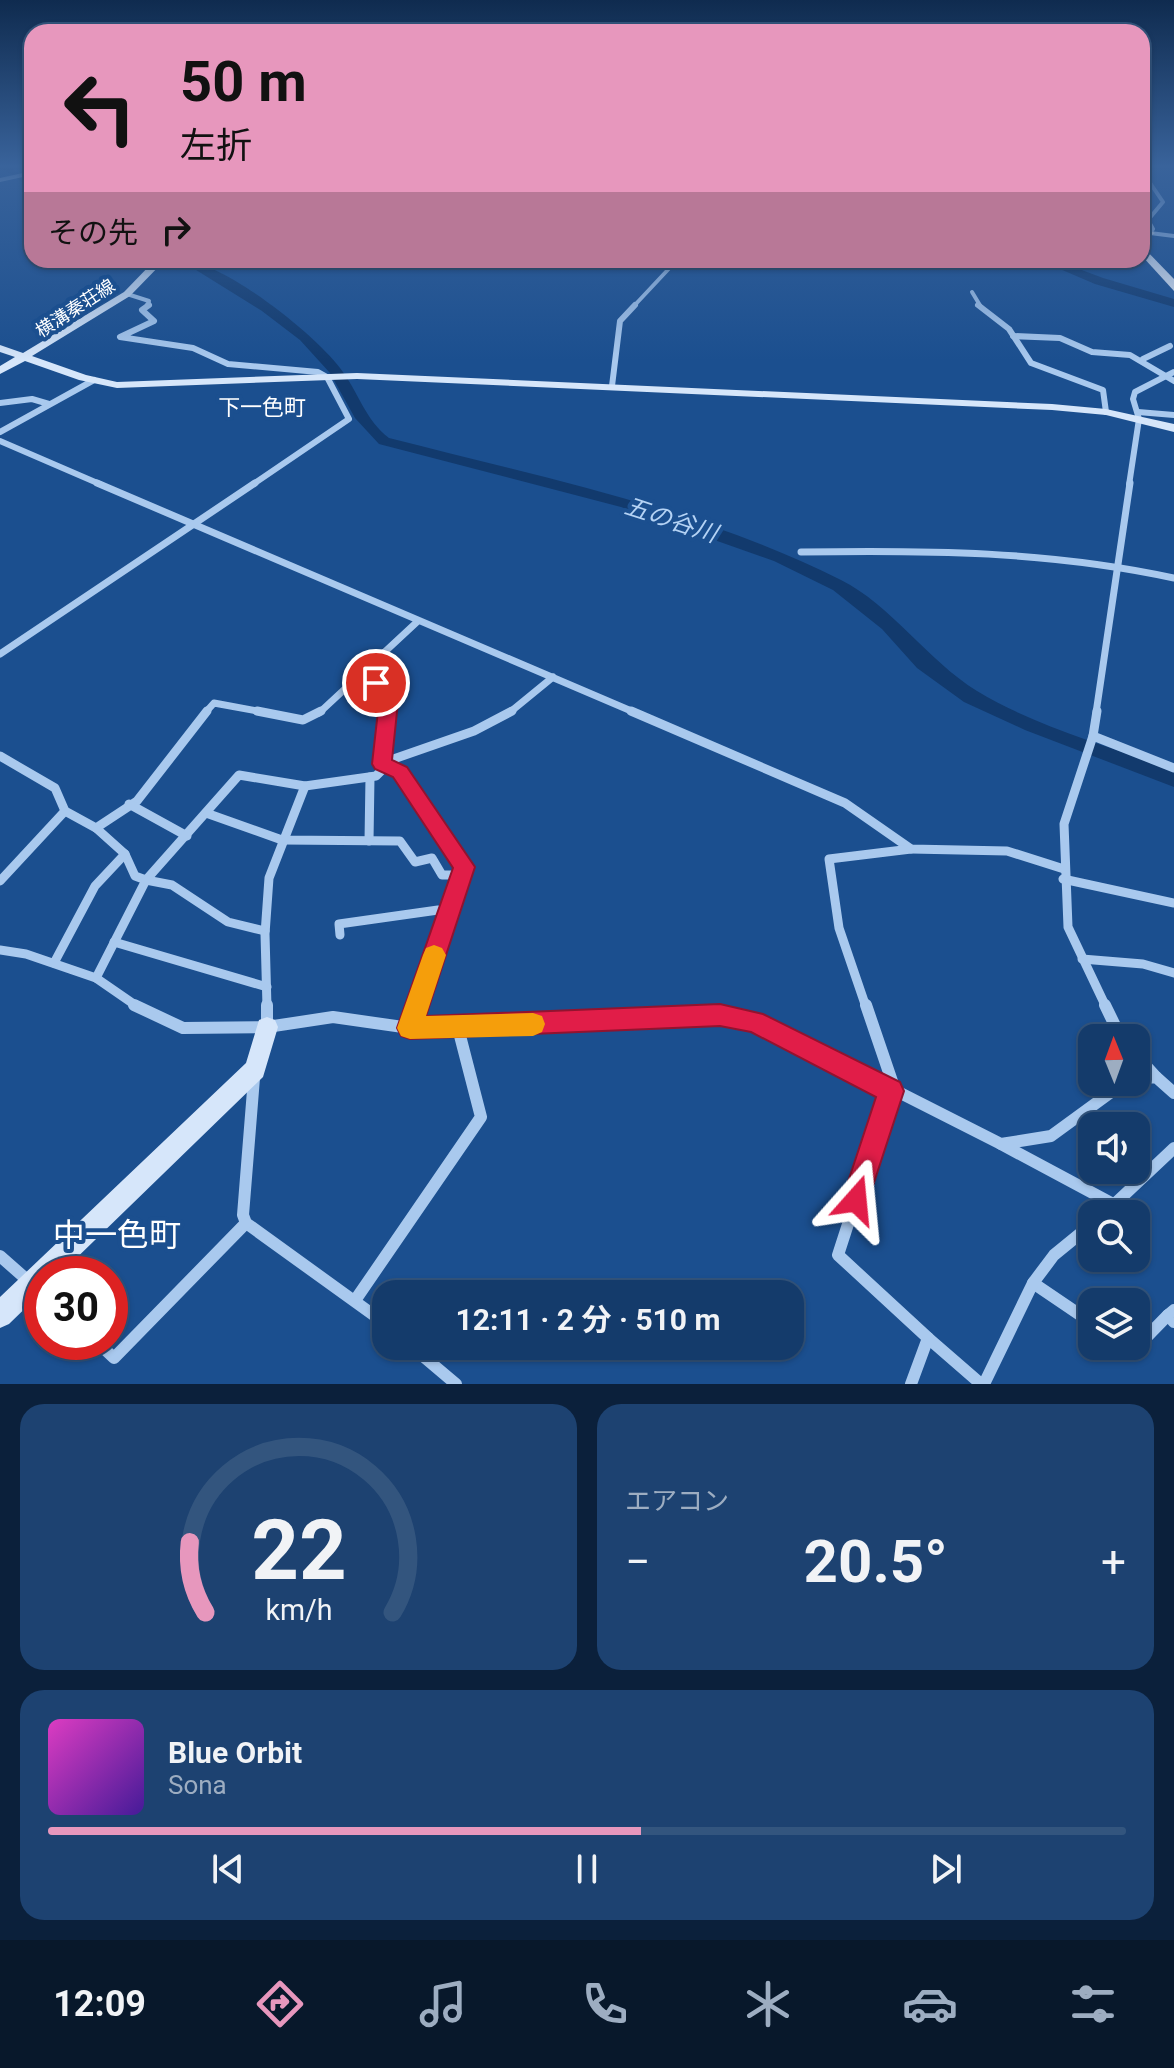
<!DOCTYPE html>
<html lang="ja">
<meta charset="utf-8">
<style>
body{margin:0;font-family:Roboto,"Noto Sans JP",sans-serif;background:#1d4271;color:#f1f3f6;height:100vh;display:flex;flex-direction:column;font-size:30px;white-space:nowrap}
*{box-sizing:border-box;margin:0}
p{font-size:26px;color:#9dadc1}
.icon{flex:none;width:44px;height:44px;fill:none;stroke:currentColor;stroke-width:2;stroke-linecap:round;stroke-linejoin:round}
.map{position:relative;height:1384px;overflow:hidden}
.details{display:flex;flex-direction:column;gap:20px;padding:20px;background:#0b203b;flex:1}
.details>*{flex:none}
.guide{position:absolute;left:24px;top:24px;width:1126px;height:244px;border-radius:24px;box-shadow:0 2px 6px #0004,0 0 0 2px #33557e;background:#e797bd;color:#111;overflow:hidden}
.needle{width:52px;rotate:359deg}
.tools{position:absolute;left:1078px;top:1024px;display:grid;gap:16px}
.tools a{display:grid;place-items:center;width:72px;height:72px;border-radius:16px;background:#143b6b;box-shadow:0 2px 6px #0004,0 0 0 2px #33557e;font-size:40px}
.speed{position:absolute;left:24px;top:1256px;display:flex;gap:16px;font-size:40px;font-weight:700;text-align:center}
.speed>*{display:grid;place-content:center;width:104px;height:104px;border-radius:50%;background:#143b6b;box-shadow:0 2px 6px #0004,0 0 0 2px #33557e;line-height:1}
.speed .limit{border:12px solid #d22;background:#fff;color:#111}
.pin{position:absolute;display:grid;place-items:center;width:68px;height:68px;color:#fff;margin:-34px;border:4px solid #fff;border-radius:50%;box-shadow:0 2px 8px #0007}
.me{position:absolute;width:88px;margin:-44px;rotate:18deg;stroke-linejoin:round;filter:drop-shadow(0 0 6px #0008)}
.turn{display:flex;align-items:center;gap:28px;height:168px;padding:0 24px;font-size:36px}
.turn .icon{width:104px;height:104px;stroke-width:2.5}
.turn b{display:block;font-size:56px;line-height:68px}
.then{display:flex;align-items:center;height:76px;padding:0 24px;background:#0003;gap:16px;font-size:30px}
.big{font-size:60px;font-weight:700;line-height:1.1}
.details .card{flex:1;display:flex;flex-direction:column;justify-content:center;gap:12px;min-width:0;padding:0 28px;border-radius:24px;background:#1d4271}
.details .dial{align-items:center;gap:0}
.dial svg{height:208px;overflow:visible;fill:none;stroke:#33557e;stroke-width:7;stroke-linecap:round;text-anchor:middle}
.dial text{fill:#f1f3f6;stroke:none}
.song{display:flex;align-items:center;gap:24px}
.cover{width:96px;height:96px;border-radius:12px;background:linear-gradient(135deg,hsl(310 70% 55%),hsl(260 70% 35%))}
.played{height:8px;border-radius:4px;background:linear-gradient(90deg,#e797bd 55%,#33557e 55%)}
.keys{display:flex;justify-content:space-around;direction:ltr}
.heat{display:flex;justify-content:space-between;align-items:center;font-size:44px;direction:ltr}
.details .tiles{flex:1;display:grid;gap:20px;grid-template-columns:1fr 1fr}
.card:last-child{grid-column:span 2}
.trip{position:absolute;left:372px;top:1280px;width:432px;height:80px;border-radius:24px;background:#143b6b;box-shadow:0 2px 6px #0004,0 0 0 2px #33557e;font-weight:700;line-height:80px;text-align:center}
.dock{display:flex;height:128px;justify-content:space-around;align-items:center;background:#08182b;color:#9dadc1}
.dock .icon{width:56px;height:56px}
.dock .on{color:#e797bd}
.dock b{font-size:36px;color:#f1f3f6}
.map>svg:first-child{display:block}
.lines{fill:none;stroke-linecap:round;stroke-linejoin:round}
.river{fill:#123a6d;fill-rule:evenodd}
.street-far4{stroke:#a9c9ee;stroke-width:4}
.street-far3{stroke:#a9c9ee;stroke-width:6}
.street-far2{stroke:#a9c9ee;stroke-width:7}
.street-far1{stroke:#a9c9ee;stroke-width:9}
.street{stroke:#a9c9ee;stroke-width:12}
.secondary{fill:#d6e6fa;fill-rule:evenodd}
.primary{fill:#f0f6ff;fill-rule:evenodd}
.route{fill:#e11d48;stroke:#92132f;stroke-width:2}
.slow{fill:#f59e0b}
.labels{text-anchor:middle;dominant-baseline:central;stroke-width:8;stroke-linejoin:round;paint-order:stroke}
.far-street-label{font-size:18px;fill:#fff;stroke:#1b4f8f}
.far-quarter-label{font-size:22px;fill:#fff;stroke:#1b4f8f}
.water-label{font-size:24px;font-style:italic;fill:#b5d3f5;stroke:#1b4f8f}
.near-quarter-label{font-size:32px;fill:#fff;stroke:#1b4f8f}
</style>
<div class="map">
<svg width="1174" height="1384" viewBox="0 0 1174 1384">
<rect width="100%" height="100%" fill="#1b4f8f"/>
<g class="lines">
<g class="river">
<path d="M0,167h9l23,15v7z"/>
<path d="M180,260c42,0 135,74 160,108 18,23 25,52 49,70 152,39 311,71 452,142 50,25 86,80 136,111 57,35 134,56 197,79v17l-149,-57 -61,-28 -47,-34 -35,-39 -49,-39 -59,-29 -153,-54 -242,-63 -24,-26 -25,-45 -30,-33 -38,-29z"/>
<path d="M1039,260h16l48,18 71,21v8l-79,-23z"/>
</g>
<g class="street-far4">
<path d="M1142,171l21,31 -15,18 5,9 -3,4 24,3"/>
<path d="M972,292l9,15"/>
<path d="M127,294l22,7 -3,6"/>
<path d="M633,307l44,-47"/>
</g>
<g class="street-far3">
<path d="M149,305l-7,5 12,11 -34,16 73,11 35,16 90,8 9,5 22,42 -97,66"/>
<path d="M978,305l31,24 22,34 72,27 3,22"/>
<path d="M1013,336l47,2 32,14 38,3 44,26"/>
<path d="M1143,359l27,-13"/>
<path d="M612,386l8,-65 15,-16"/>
<path d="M0,403l32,-4 17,5"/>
<path d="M1138,412l36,3"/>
<path d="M0,432l94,-52"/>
<path d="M0,441l102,44"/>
<path d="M1129,485l10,-66 -6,-20 2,-7 39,-20"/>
</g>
<g class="street-far2">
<path d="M97,483l539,230"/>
<path d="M801,552c126,-2 249,-1 373,26"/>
<path d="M0,654l255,-171"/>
<path d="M362,673l20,21 5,19"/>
<path d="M205,713l9,-10 54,10"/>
<path d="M319,713l99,-92"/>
<path d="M509,713l44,-36"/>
<path d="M1096,713l34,-230"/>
</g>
<g class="street-far1">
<path d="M257,711l46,9 18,-9"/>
<path d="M631,711l214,92 66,46 96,2 57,18"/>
<path d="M1097,711l-4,25 -29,88 4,103 38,80"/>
<path d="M1093,736l81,32"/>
<path d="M0,756l55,32 10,23 31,17 41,-27 70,-90"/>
<path d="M382,763l92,-32 38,-20"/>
<path d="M381,764l19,8 64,95 -47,140"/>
<path d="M129,804l58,32"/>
<path d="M206,813l76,27 118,1 15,21 17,-4 10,17h19"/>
<path d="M96,828l29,26 10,22 11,4 -50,98"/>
<path d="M369,841l1,-64"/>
<path d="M1063,879l111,24"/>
<path d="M146,880l93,-105 66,11 71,-10 5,-5 6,-60"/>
<path d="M146,880l26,5 56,37 37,9"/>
<path d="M0,881l65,-70"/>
<path d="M340,935l-1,-11 99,-14 10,3"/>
<path d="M114,942l153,45"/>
<path d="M0,950l26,4 70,24 42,29"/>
<path d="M1082,959l61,5 31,9"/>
<path d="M54,963l41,-77 30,-32"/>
<path d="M267,1007l-2,-73 4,-56 36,-92"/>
<path d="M866,1007l-27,-79 -10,-69 82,-10"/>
</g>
<g class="street">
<path d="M134,1005l49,23 84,-1 66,-10 77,11 326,-11 40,13 225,114 50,-8 74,-54"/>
<path d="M267,1005v21"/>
<path d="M866,1005l30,88"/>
<path d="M1105,1005l16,33"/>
<path d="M410,1028l8,-23"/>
<path d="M1136,1055l20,22"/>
<path d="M254,1078l-11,137 3,8 140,101"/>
<path d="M1136,1079l20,-2 18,16"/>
<path d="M891,1091l-53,164 90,83 -17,46"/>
<path d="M1001,1144l114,61"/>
<path d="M1104,1214l70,-66"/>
<path d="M0,1256l42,37"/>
<path d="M1033,1283l59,40"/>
<path d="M356,1299l125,-182 -23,-89"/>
<path d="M1174,1310l-6,5 6,7"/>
<path d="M928,1338l53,46"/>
<path d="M97,1342l17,16 132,-135"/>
<path d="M411,1346l45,38"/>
<path d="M1122,1346l9,7 37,-38"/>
<path d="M984,1384l49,-101 21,-28 38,-31"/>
</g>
<g class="secondary">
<path d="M32,171v4l-32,7v-4z"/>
<path d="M155,260h10l-35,36 -98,60 54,19 31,7 240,-9 695,31 54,5 68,15v8l-68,-17 -54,-5 -695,-31 -240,9 -38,-8 -54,-19 -25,13v-8l15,-9 -15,-5v-7l23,8 101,-61z"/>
<path d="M267,1017l8,3 3,7 -15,50 -203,197h-18v18l-33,32 -9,4v-31l246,-234 13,-43z"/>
</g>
<g class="primary">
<path d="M1142,227l13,6 -13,8z"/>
<path d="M1142,246l32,33v12l-32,-35z"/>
</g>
</g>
<linearGradient id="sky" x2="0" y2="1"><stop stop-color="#0f2b4f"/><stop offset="0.46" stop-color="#39639b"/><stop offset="1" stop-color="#39639b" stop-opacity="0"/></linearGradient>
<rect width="1174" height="361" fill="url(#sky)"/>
<path class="route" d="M376,676l7,2 15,24 -6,58 15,7 68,100 -49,149 294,-12 43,10 137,68 4,9 -39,119 -9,4 -10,-4 -4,-10 34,-103 -125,-65 -31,-6 -310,13 -9,-3 -4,-8 56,-160 -60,-91 -18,-8 -3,-5 7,-62 -12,-19z"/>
<path class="slow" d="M434,945l8,3 4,7 -20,61 107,-3 9,3 3,8 -3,8 -9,4 -123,3 -9,-3 -4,-8 26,-73 3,-7z"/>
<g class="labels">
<g class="far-street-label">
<text transform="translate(75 308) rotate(-33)">横溝秦荘線</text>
</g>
<g class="far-quarter-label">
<text x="262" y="407">下一色町</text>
</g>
<g class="water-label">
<text transform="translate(671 520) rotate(18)">五の谷川</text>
</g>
<g class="near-quarter-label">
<text x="117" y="1235">中一色町</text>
</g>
</g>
</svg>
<div class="tools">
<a><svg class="needle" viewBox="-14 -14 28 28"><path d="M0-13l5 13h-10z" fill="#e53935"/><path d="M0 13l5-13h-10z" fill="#9dadc1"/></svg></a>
<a><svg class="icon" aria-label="sound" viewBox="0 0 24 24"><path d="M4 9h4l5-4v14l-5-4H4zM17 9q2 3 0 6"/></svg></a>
<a><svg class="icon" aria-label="search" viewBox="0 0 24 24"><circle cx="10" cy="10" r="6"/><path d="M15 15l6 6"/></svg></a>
<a><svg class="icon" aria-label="layers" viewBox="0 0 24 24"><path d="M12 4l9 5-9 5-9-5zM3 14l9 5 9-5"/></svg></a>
</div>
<div class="speed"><div class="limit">30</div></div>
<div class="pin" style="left:376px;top:683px;background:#d93025"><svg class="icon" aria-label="arrive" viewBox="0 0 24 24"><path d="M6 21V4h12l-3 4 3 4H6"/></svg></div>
<svg class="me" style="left:856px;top:1200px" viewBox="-20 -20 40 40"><path d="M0-17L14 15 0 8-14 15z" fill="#e11d48" stroke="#fff" stroke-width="4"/></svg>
<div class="trip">12:11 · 2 分 · 510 m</div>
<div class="guide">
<div class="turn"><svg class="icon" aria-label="left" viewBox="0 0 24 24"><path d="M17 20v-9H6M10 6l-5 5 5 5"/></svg><div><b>50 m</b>左折</div></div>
<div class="then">その先<svg class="icon" aria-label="right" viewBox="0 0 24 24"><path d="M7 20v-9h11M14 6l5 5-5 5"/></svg></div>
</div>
</div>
<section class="details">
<div class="tiles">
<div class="card dial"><svg viewBox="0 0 100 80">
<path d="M14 69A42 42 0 1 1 86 69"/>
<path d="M14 69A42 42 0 0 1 8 42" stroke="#e797bd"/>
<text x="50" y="56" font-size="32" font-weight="700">22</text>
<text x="50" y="72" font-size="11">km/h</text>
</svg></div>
<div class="card"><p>エアコン</p>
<div class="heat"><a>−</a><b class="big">20.5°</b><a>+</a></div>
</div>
<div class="card">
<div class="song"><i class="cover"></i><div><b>Blue Orbit</b><p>Sona</p></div></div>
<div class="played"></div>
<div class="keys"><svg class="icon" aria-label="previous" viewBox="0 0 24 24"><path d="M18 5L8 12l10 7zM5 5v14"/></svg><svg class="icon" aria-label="pause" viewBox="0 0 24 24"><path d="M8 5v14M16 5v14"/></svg><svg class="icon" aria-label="next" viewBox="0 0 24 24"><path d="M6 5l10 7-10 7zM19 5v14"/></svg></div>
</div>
</div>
</section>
<nav class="dock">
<b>12:09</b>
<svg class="icon on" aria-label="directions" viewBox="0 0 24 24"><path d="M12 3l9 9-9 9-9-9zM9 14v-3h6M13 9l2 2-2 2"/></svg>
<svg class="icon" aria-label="music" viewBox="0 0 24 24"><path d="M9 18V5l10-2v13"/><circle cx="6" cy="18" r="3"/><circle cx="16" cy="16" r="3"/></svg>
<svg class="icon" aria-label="phone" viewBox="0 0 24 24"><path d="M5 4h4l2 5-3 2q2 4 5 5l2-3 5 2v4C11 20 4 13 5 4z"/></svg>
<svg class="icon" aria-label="climate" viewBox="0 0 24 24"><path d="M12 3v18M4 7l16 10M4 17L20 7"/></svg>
<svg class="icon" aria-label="car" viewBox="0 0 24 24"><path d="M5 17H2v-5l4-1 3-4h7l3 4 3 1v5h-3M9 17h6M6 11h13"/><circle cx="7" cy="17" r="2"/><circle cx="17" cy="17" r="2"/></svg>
<svg class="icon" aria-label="filters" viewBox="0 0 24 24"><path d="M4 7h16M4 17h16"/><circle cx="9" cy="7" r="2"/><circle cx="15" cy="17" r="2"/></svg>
</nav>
